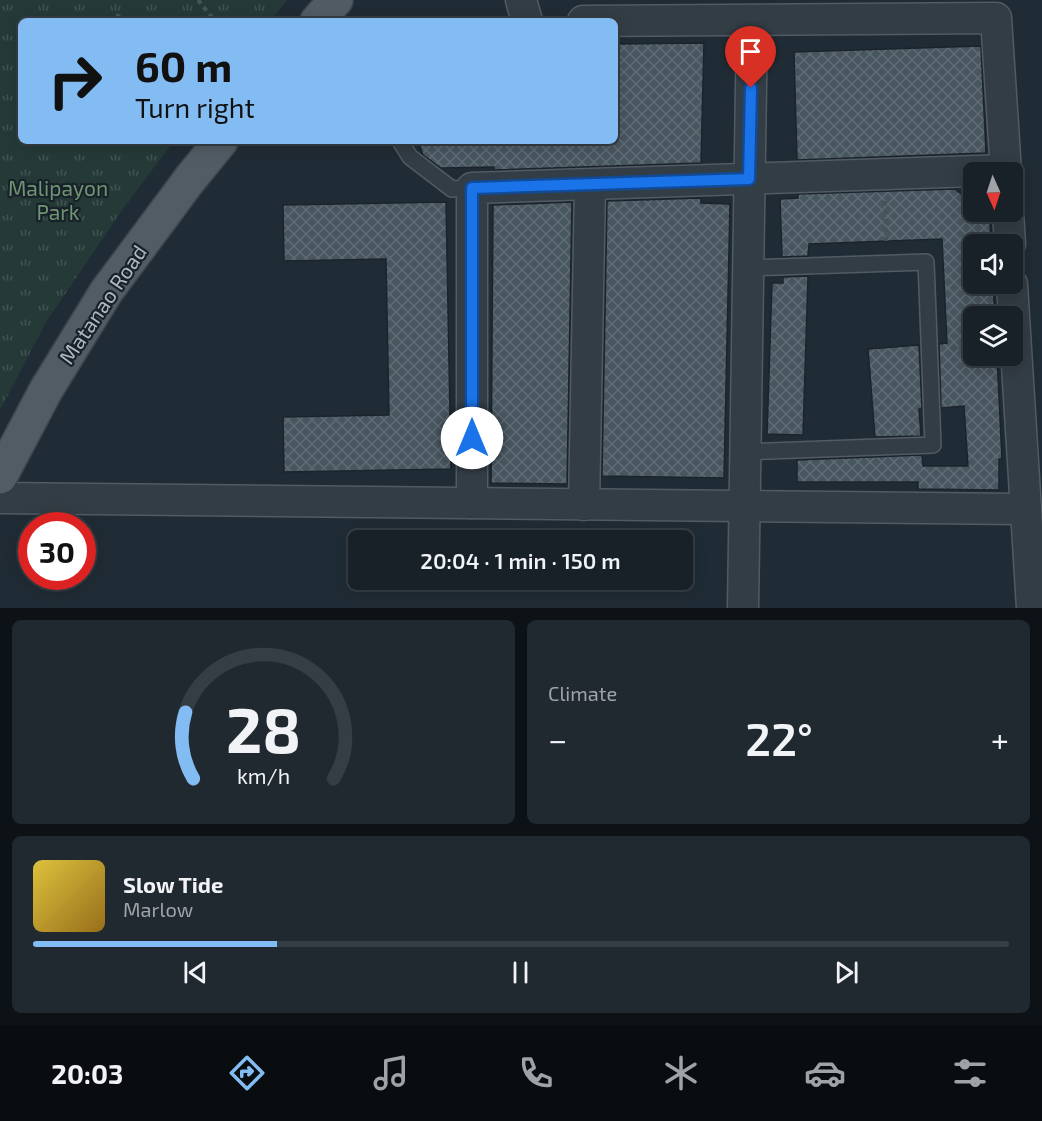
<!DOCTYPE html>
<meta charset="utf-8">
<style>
body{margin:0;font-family:"Exo 2",sans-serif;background:#212930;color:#f1f3f6;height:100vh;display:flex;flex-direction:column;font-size:22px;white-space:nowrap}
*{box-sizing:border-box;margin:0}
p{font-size:20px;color:#9fa3a8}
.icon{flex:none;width:33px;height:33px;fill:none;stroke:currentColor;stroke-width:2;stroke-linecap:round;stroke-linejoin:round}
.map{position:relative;height:608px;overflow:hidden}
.panel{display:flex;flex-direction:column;gap:12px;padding:12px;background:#0d1216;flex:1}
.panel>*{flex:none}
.hud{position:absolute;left:18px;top:18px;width:600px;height:126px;border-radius:9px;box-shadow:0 3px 15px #0003,0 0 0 2px #363e45;background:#83bcf2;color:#111;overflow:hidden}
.needle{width:39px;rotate:177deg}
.fabs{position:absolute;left:963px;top:162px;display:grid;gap:12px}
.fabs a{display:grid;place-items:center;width:60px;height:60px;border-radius:9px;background:#182128;box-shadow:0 3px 15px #0003,0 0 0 2px #363e45;font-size:30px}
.speed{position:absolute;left:18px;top:512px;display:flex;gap:12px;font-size:30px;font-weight:700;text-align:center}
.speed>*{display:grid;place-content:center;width:78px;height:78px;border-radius:50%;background:#182128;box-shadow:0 3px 15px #0003,0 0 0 2px #363e45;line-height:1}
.speed .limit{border:9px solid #d22;background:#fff;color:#111}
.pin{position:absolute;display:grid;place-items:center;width:51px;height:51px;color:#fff;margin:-62px -26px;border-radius:50% 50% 50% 0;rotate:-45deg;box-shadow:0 0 6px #0007}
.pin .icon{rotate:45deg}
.me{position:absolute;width:66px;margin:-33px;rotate:0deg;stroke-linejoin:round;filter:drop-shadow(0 0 4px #0008)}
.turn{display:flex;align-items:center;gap:21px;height:126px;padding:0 18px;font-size:27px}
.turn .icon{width:78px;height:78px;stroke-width:2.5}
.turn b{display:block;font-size:42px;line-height:51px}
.big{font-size:45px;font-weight:600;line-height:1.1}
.panel .card{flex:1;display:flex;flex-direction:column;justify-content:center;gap:9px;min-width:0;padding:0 21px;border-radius:9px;background:#212930}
.panel .dial{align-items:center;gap:0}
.dial svg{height:156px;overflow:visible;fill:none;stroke:#363e45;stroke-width:7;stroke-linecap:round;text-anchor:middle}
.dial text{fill:#f1f3f6;stroke:none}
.song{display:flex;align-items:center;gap:18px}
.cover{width:72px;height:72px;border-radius:9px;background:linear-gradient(135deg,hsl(50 70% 55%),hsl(40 70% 35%))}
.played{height:6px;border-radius:3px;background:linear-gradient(90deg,#83bcf2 25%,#363e45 25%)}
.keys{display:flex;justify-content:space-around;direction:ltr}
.heat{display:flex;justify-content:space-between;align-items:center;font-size:33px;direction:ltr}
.panel .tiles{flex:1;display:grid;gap:12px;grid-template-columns:1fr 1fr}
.card:last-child{grid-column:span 2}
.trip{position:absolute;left:348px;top:530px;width:345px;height:60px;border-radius:9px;background:#182128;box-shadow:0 3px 15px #0003,0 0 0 2px #363e45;font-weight:600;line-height:60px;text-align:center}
.dock{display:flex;height:96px;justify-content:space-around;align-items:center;background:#0a0d10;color:#9fa3a8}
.dock .icon{width:42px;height:42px}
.dock .active{color:#83bcf2}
.dock b{font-size:27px;color:#f1f3f6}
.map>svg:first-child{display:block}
.park{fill:url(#park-tufts)}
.building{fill:url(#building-cross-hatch);stroke:#1b242c;stroke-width:1.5}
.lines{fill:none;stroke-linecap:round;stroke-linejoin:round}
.lane-casing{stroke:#515b63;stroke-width:18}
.street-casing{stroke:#515b63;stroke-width:33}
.primary-casing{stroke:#3d464f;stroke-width:36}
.path{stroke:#435656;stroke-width:4;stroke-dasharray:4.5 4.5;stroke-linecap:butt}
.lane{stroke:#333d45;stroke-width:15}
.street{stroke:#333d45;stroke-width:30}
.primary{stroke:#515c65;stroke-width:33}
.route-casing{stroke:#114b97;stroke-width:15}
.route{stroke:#1a73e8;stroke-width:10}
.labels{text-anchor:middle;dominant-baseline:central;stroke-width:4.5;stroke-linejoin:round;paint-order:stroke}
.park-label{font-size:21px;fill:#6f9672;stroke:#19222a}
.street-label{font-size:21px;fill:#adb8c2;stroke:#19222a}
</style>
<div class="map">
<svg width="1042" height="608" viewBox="0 0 1042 608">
<defs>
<pattern id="park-tufts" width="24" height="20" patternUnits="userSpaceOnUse" patternTransform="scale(1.5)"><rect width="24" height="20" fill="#253a37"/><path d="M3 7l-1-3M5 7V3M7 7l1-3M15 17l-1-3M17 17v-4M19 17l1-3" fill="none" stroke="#425452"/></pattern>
<pattern id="building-cross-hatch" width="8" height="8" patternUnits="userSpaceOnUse" patternTransform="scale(1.5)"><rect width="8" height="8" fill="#485660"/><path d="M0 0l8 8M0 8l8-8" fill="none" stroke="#606c75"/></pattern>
</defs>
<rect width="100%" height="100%" fill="#202c35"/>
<path class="park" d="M0,0h287l-17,21h-249v120h153l-52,69 -76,112 -46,88z"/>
<g class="building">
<path d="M704,43l-3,120 -207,7v-3l-53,1 -18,-13 -5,-14h197v-97z"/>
<path d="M981,46l5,107 -189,7 -3,-108z"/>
<path d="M955,189l19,15v8h9l7,5 1,27h-17v40h19l2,32h-21v40h23l5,103h-3v31l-81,-1v-7h-121v-22l125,-5 1,11h45l-4,-60 -23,2 -2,-64 8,-1 -5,-104 -133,5 -1,12 -26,1 -2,-58 18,-1v-4z"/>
<path d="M701,198v5l29,1 -6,274 -122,-2 5,-275z"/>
<path d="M446,202l5,267 -167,3 -1,-55 106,-2 -3,-156 -102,2 -1,-56z"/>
<path d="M572,202l-5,282 -76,-1 2,-278z"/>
<path d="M808,276l-5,159 -36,-1 5,-151h11v-6z"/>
<path d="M919,345l3,64h-3l2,27 -46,1 -7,-88z"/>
</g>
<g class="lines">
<g class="lane-casing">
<g id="lane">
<path d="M400,141l10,16 42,32 20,-1"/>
<path d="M745,452l188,-7 -7,-183 -178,6"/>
</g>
</g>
<g class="street-casing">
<g id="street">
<path d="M521,0l6,21"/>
<path d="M583,21l413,-3 10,154"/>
<path d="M1008,212l2,32"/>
<path d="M1012,284l20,324"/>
<path d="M0,498l1026,11"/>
<path d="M472,503v-315l533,-18"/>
<path d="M584,505l6,-320"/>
<path d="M743,608l9,-588"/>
</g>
</g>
<g class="primary-casing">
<g id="primary">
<path d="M317,21l19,-21"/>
<path d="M0,477l46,-87 60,-98 84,-113 31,-38"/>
</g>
</g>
<g class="path">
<path d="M198,0l17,21"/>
<path d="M116,15l14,6"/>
<path d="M885,201l1,40"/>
<path d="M950,348l24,-1"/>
</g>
<use href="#lane" class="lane"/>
<use href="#street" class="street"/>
<use href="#primary" class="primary"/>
</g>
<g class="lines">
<g class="route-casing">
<path id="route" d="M472,438v-250l277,-9 2,-91"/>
</g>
<use href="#route" class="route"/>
</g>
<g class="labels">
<g class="park-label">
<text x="58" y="187">Malipayon<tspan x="58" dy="24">Park</tspan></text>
</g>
<g class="street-label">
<text transform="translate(102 304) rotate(-56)">Matanao Road</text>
</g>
</g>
</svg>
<div class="fabs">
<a><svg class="needle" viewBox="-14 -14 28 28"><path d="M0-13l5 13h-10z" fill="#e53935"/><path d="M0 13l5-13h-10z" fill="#9fa3a8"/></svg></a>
<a><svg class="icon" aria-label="sound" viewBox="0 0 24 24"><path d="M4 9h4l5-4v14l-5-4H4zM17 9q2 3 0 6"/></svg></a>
<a><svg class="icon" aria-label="layers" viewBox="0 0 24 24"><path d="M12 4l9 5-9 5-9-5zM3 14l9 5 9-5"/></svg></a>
</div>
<div class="speed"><div class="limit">30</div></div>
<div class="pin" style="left:751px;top:88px;background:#d93025"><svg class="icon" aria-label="arrive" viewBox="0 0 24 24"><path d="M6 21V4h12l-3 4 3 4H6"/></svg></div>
<svg class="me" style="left:472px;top:438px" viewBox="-20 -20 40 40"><circle r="19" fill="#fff"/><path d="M0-13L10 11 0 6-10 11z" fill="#1a73e8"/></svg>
<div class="trip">20:04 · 1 min · 150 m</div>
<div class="hud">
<div class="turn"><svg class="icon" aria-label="right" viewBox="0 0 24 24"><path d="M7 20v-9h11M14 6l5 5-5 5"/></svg><div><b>60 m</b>Turn right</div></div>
</div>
</div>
<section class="panel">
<div class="tiles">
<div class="card dial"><svg viewBox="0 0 100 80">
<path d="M14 69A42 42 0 1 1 86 69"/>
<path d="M14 69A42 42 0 0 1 10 35" stroke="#83bcf2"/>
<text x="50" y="56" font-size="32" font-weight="700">28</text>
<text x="50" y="72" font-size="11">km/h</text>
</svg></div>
<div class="card"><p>Climate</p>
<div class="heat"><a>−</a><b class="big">22°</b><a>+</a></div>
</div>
<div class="card">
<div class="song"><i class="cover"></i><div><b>Slow Tide</b><p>Marlow</p></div></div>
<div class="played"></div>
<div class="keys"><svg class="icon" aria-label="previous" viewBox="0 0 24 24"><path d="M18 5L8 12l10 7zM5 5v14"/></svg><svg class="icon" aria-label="pause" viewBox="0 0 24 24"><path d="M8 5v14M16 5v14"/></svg><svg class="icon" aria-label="next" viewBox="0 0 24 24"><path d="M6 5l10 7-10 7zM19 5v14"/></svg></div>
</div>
</div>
</section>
<nav class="dock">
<b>20:03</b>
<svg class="icon active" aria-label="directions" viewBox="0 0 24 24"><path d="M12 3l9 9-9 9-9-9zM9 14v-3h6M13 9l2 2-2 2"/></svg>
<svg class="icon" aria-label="music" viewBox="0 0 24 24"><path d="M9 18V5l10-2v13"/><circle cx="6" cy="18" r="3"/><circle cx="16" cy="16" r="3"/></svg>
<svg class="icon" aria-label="phone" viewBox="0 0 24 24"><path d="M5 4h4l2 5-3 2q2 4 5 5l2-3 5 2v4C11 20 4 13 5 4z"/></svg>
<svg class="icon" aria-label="climate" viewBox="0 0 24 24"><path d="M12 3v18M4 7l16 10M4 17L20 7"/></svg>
<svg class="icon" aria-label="car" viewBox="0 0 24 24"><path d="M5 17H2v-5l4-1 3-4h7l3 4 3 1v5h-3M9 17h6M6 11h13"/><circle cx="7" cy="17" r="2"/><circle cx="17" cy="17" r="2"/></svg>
<svg class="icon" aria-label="filters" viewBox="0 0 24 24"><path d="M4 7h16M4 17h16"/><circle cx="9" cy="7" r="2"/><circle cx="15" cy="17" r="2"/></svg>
</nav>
